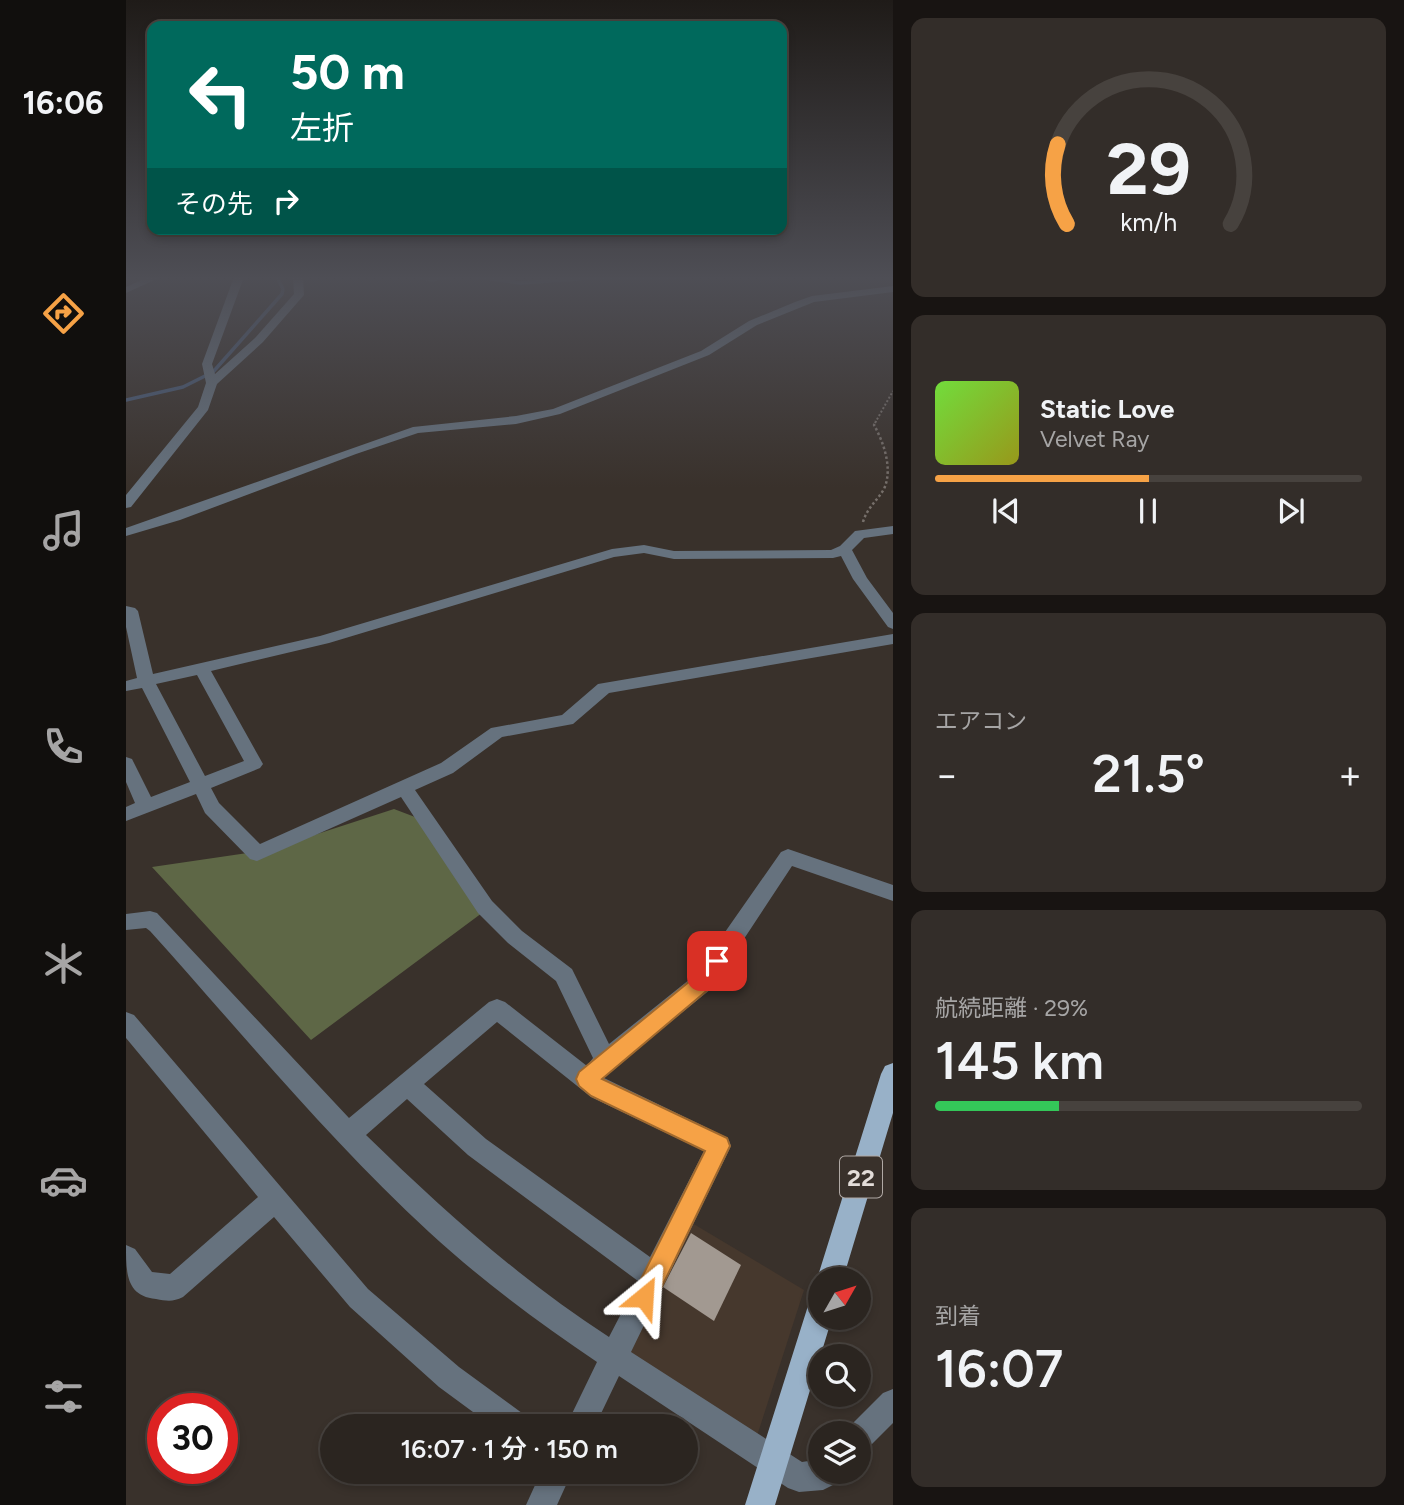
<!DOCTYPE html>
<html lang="ja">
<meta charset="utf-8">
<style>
body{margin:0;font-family:Figtree,"Noto Sans JP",sans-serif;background:#332d29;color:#f1f3f6;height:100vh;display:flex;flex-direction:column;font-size:26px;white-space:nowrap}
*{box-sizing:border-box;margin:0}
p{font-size:23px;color:#a6a5a5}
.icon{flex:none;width:38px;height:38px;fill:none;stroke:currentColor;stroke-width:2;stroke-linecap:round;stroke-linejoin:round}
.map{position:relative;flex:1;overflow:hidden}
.panel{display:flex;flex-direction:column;gap:18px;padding:18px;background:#181412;width:511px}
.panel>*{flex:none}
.guide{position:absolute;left:21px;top:21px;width:640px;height:214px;border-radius:14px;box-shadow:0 4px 10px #0003,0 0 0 2px #47423e;background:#00695c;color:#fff;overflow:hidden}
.needle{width:46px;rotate:51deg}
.fabs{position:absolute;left:682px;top:1267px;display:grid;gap:14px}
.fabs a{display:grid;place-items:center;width:63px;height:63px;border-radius:50%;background:#2b2520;box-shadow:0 4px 10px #0003,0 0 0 2px #47423e;font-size:35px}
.speed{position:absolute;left:21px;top:1393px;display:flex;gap:14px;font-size:35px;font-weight:700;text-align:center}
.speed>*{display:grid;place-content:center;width:91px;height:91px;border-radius:50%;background:#2b2520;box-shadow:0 4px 10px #0003,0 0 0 2px #47423e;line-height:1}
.speed .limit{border:10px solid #d22;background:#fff;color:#111}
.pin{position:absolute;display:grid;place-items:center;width:60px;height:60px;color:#fff;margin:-30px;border-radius:14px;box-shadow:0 4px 10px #0006}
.me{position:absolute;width:77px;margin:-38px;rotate:27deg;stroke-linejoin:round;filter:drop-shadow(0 0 5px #0008)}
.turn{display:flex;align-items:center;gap:24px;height:147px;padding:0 28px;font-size:32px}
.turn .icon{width:91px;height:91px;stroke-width:2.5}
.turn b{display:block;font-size:49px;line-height:60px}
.then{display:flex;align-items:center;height:66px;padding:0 28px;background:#0003;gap:14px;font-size:26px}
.big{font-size:52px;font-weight:600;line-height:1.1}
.panel .card{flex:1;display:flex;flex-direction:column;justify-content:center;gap:10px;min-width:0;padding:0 24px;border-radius:14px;background:#332d29}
.panel .dial{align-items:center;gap:0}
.dial svg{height:182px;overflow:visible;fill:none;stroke:#47423e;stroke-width:7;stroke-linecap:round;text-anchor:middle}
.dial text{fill:#f1f3f6;stroke:none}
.song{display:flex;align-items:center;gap:21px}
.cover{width:84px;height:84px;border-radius:10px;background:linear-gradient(135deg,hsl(100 70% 55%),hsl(60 70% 35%))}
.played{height:7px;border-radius:4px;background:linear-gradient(90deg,#f6a246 50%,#47423e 50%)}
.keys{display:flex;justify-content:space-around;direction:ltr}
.heat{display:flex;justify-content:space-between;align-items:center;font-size:38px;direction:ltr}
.charge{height:10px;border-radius:5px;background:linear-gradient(90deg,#34c759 29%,#47423e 0)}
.trip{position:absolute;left:194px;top:1414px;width:378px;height:70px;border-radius:35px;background:#2b2520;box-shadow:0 4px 10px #0003,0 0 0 2px #47423e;font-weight:600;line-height:70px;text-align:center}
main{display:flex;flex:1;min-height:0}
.dock{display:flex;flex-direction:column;width:126px;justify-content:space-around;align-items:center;background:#110f0d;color:#a6a5a5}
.dock .icon{width:49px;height:49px}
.dock .current{color:#f6a246}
.dock b{font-size:32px;color:#f1f3f6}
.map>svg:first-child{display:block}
.built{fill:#46382d}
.forest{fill:#5e6746}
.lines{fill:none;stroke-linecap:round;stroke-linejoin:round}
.stream{stroke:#485a76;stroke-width:3.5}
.building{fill:#a29991}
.path-far1{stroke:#766f6a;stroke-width:2;stroke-dasharray:2 2;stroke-linecap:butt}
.path{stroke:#766f6a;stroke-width:2.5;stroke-dasharray:2.5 2.5;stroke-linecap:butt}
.minor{fill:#66727e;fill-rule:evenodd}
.major{fill:#98b1c8;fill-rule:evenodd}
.route{fill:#f6a246;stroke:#a0692e;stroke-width:2}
.labels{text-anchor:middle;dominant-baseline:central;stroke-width:7;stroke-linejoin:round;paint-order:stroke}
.shield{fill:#39312b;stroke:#b0a9a5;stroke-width:2}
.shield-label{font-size:24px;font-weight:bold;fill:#e3ddd9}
</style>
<main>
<nav class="dock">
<b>16:06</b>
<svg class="icon current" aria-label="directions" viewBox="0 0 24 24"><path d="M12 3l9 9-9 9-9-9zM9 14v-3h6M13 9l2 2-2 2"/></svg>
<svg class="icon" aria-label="music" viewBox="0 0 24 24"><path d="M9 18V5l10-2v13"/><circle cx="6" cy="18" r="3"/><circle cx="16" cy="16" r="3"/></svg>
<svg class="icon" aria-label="phone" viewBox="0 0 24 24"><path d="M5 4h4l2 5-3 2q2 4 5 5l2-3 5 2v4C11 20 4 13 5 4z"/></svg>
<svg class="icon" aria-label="climate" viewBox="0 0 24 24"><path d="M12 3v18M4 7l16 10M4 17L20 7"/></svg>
<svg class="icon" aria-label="car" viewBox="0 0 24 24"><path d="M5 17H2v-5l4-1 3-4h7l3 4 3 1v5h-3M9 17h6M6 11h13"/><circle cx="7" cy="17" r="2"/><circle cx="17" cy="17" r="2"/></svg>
<svg class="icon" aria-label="filters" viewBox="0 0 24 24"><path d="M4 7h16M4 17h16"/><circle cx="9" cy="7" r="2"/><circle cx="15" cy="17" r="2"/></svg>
</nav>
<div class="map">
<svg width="767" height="1505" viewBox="0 0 767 1505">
<rect width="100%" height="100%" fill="#39312b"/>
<path class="built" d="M561,1220l117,70 -48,149 -127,-87z"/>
<path class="forest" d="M268,809l42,16 50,85 -175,130 -159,-173 116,-17z"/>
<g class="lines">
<g class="stream">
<path d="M295,277l11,3 14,-3"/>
<path d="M352,277l42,6 72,-5 99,-1"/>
<path d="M0,400l57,-13 30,-15 69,-78 1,-5 -6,-12"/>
</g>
</g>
<path class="building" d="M565,1233l50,32 -27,56 -51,-34z"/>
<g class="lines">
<path class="path-far1" d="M749,423l18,-32"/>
<path class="path" d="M737,522c4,-14 14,-21 21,-33 9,-20 0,-46 -10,-64l2,-4"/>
<g class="minor">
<path d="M22,277h13l-35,16v-6z"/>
<path d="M108,277h10l-32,87 3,10 40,-36 39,-44 -1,-17h10l1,18 -41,47 -46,42 -9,26 -77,97 -5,1v-13l72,-88 8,-24 -4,-19z"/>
<path d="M767,286v6l-79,10 -57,23 -48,30 -149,59 -44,10 -98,9 -62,21 -176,66 -54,16v-8l287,-101 103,-11 37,-7 148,-58 48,-30 46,-19 17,-6z"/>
<path d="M767,526v8l-29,4 -12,12 15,28 26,35v16l-5,-2 -35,-48 -12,-23 -8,2 -159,1 -30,-6 -30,4 -285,86 -118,28 52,93 -3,4 -49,20 8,15 41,41 181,-81 50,-35 71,-13 36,-31 295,-50v10l-284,49 -36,31 -71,13 -49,36 -38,17 77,111 30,30 50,38 37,75 86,-69 86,-123 7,-3 105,36v16l-101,-35 -81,123 -109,88 126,61 3,8 -100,206 171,110 19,-3v13h20l-4,11 -14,7 -24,2 -11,-4 -169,-112 -24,50h-29l31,-64c-59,-40 -116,-82 -168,-130 -101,-93 -188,-200 -279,-301l-4,-3 -20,2v-16l24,-3 7,2 192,205 140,-116 8,-3 8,3 82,64 6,-8 -37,-77 -48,-38 -30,-30 -77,-116 -144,64 -7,-2 -45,-46 -9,-19 -70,27v-14l9,-4 -9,-21v-25l6,2 19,38 39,-15 -48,-94 -16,3v-10l11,-3 -11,-51v-21l9,2 3,3 15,63 167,-38 292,-87 32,-4 30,6 157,-1 9,-4 15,-15zM71,675l47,86 -39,15 -49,-92zM371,1022l94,75 113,54 -54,106 -164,-118 -62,-55zM281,1099l61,56 170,126 -29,56c-92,-60 -165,-126 -243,-202z"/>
<path d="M0,1012l8,3 234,274 91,78 67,49 4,10h-38l-53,-39 -89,-80 -76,-90 -91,80c-10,5 -16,4 -27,2 -30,-3 -30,-26 -30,-54l9,4 17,23 18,2 88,-77 -132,-159z"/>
<path d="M767,1389v34l-24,24 -10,5v-19h-13l3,-6 34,-34z"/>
<path d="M415,1472h31l-15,33h-31z"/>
</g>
<g class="major">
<path d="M767,1063v50l-50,166h-22v9l-4,-9 64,-205 4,-8z"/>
<path d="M695,1296v22h11l-57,187h-30l62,-196 4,-10z"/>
</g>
</g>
<linearGradient id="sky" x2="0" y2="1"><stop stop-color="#1f1b18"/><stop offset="0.57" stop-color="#4e4e55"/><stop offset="1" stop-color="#4e4e55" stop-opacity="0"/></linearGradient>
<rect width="767" height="488" fill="url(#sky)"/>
<path class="route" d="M591,953l7,3 3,5 -17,27 -108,91 125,59 3,8 -77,159 -9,4 -8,-4 -4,-8 73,-146 -114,-55 -12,-10 -3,-7 3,-7 117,-96 14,-20z"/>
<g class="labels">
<rect class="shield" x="714" y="1156.5" width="42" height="41" rx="5"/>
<g class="shield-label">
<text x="735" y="1177">22</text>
</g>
</g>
</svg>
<div class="fabs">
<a><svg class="needle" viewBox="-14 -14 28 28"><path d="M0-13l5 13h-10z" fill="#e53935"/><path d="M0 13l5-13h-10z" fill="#a6a5a5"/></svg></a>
<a><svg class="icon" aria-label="search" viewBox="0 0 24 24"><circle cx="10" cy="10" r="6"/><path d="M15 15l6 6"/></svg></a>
<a><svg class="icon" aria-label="layers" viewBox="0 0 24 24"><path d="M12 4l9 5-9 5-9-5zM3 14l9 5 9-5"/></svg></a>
</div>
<div class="speed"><div class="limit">30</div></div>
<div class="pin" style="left:591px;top:961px;background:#d93025"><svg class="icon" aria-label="arrive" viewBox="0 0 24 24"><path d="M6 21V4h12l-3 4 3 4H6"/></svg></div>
<svg class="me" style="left:518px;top:1297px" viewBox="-20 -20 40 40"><path d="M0-17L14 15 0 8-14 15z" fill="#f6a246" stroke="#fff" stroke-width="4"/></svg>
<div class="trip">16:07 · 1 分 · 150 m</div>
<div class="guide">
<div class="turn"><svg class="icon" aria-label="left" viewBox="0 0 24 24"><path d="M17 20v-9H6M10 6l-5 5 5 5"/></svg><div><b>50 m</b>左折</div></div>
<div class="then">その先<svg class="icon" aria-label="right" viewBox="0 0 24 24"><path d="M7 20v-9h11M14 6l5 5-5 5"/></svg></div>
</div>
</div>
<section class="panel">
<div class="card dial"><svg viewBox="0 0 100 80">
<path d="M14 69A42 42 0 1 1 86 69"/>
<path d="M14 69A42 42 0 0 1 10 34" stroke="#f6a246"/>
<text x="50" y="56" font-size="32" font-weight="700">29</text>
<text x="50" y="72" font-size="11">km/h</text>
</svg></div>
<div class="card">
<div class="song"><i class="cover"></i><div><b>Static Love</b><p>Velvet Ray</p></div></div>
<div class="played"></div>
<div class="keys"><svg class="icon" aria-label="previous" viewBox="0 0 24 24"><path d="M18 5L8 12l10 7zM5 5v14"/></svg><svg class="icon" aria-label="pause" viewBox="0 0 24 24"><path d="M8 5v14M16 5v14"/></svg><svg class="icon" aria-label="next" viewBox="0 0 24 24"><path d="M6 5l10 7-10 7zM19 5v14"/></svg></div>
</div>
<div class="card"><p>エアコン</p>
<div class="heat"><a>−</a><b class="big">21.5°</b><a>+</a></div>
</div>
<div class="card"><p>航続距離 · 29%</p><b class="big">145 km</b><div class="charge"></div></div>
<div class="card"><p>到着</p><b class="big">16:07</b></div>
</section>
</main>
